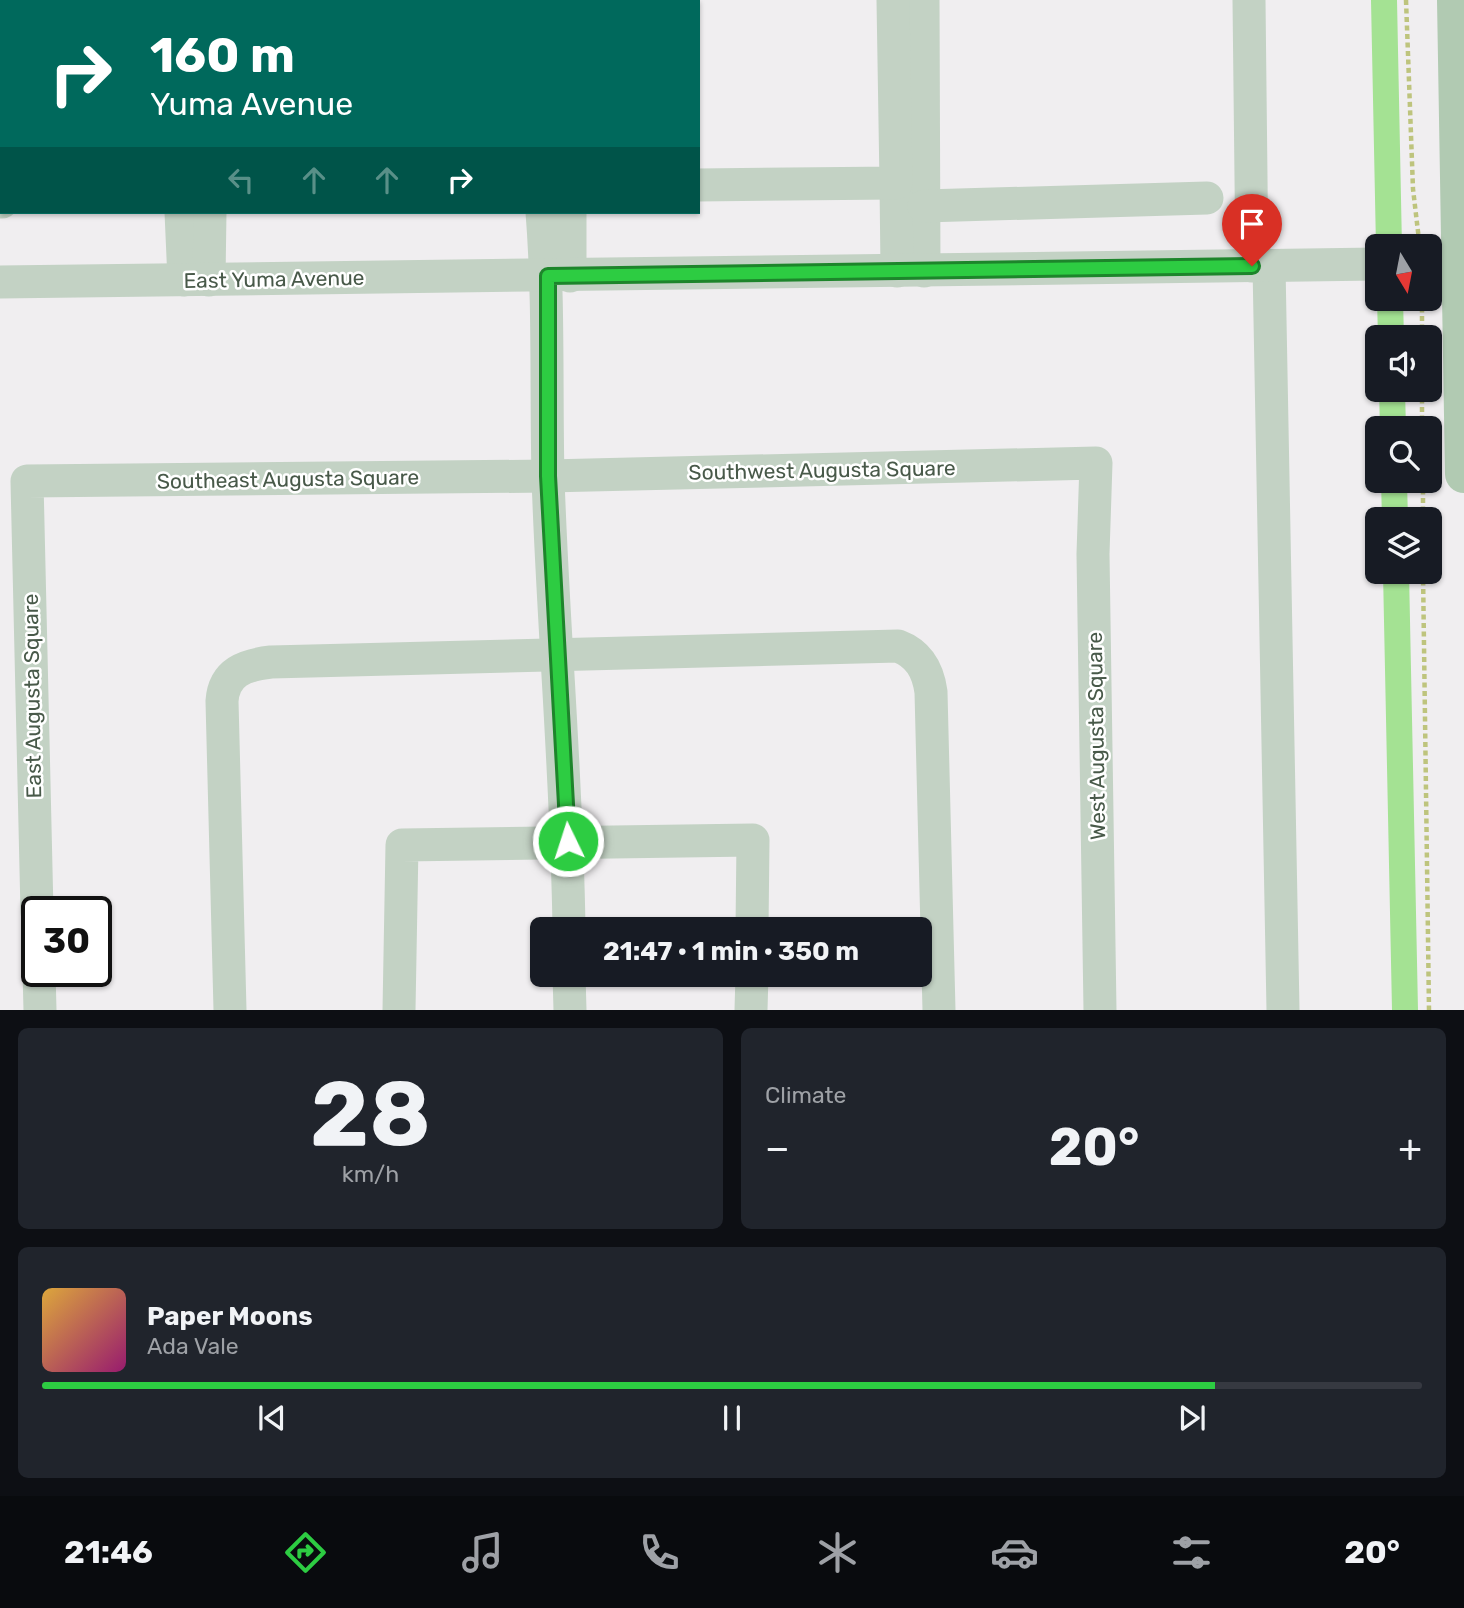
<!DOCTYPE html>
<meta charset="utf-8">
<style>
body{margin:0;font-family:Rubik,sans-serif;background:#20242c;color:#f1f3f6;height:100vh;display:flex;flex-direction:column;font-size:26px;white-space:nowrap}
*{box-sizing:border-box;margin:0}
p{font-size:23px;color:#9ea1a6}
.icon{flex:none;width:38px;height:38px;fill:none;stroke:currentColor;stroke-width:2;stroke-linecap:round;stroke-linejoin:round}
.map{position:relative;height:1010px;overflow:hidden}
.drawer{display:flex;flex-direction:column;gap:18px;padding:18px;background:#0d0f14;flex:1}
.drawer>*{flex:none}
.banner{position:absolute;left:0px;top:0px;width:700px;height:214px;box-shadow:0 2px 5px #0004;background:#00695c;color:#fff;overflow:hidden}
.needle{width:46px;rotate:170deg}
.buttons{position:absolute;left:1365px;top:234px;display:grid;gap:14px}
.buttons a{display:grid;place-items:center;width:77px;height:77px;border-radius:10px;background:#171b24;box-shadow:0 2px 5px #0004;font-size:35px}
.speed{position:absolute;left:21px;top:896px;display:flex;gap:14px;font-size:35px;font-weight:700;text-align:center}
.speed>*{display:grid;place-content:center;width:91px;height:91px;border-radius:50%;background:#171b24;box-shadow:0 2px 5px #0004;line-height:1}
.speed .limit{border:4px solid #111;border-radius:10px;background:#fff;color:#111}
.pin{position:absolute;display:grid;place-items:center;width:60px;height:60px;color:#fff;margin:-72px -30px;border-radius:50% 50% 50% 0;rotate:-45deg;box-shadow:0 0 7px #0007}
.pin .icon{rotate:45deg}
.me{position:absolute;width:77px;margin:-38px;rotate:356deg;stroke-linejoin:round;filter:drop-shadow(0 0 5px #0008)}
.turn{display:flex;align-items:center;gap:24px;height:147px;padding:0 35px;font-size:32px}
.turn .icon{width:91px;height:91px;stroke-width:2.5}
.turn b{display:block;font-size:49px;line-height:60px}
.lanes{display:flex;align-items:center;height:66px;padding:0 35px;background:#0003;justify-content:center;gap:35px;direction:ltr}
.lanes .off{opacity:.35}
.big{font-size:52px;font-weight:700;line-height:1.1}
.drawer .tile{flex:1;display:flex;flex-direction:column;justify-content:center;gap:10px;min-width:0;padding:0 24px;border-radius:10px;background:#20242c}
.drawer .dial{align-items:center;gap:0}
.dial b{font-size:91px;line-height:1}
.song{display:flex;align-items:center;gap:21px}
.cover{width:84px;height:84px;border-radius:10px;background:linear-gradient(135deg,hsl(40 70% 55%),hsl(320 70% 35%))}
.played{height:7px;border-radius:4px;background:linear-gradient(90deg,#2dcc42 85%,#363941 85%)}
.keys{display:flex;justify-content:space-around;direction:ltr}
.heat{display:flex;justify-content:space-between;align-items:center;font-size:38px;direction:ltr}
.drawer .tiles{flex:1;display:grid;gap:18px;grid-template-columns:1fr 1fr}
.tile:last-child{grid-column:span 2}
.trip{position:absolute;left:530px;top:917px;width:402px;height:70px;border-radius:10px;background:#171b24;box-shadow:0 2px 5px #0004;font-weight:700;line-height:70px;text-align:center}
.tab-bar{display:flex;height:112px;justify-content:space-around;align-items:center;background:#090b0e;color:#9ea1a6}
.tab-bar .icon{width:49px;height:49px}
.tab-bar .active{color:#2dcc42}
.tab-bar b{font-size:32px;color:#f1f3f6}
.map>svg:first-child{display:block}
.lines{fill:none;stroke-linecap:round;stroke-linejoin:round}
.canal{stroke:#a4e293;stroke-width:26}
.path{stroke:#bec47d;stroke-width:4.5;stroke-dasharray:5 3.5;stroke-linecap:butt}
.minor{stroke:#c3d2c4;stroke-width:33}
.major{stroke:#b1cab2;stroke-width:38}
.route-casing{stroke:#1d852b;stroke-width:18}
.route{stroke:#2dcc42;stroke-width:12}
.labels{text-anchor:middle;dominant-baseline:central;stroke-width:5;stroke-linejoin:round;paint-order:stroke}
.street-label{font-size:21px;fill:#485949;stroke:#fff}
</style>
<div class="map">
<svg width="1464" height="1010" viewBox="0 0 1464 1010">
<rect width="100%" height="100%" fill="#f0eef0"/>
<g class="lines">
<g class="canal">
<path d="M1384,0l5,247"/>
<path d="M1390,299l1,39"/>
<path d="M1392,390l1,39"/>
<path d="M1394,481l1,39"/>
<path d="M1396,572l9,438"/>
</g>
<g class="path">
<path d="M1406,0l7,189 6,51"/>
<path d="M1422,299v39"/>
<path d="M1422,390v39"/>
<path d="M1423,481v39"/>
<path d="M1423,572l6,438"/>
</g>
<g class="minor">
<path d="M173,0v2"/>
<path d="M207,0v2"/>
<path d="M535,0l1,2"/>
<path d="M568,0v2"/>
<path d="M923,0l1,271"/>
<path d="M1249,0l3,266"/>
<path d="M896,183l1,88"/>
<path d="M698,185l198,-2 -3,-183"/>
<path d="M0,202h2"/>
<path d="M924,206l283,-8"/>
<path d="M181,212l3,68"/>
<path d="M542,212c7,88 4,177 6,266 5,150 19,300 21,451"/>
<path d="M570,212v64"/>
<path d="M1430,263h29"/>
<path d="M1269,266l14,744"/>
<path d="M209,280l1,-68"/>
<path d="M0,282l1377,-18"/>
<path d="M37,912l-10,-431 521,-5 548,-13 -3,91 7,456"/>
<path d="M39,971l1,39"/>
<path d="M569,975l1,35"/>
<path d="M230,1010l-8,-309c2,-29 23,-36 49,-39l627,-16c21,8 30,24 33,46l8,318"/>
<path d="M399,1010l3,-165 351,-5 -1,89"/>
<path d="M751,1010l1,-35"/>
</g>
<path class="major" d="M1456,0l8,474"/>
</g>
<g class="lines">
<g class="route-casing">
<path id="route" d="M568,841l-20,-365v-200l704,-10"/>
</g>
<use href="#route" class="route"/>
</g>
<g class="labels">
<g class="street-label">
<text transform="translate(274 279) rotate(-1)">East Yuma Avenue</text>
<text transform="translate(822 470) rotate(-1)">Southwest Augusta Square</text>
<text transform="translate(288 479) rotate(-1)">Southeast Augusta Square</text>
<text transform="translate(32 696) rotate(-91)">East Augusta Square</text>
<text transform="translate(1096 736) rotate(-91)">West Augusta Square</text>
</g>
</g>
</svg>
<div class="buttons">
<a><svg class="needle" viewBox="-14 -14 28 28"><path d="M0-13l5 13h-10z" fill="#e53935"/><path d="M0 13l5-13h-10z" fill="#9ea1a6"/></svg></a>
<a><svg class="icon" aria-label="sound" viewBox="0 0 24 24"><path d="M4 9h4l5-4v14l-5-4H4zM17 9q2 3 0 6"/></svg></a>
<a><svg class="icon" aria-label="search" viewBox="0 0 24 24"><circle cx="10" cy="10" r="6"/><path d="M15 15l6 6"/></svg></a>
<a><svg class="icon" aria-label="layers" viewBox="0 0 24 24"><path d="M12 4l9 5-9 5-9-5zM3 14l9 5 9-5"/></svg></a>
</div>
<div class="speed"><div class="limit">30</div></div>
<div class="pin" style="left:1252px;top:266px;background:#d93025"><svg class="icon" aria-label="arrive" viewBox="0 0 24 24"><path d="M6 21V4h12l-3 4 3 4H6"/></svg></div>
<svg class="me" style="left:568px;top:841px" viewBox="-20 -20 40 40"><circle r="17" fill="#2dcc42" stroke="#fff" stroke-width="3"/><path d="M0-11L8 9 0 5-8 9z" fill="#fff"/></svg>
<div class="trip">21:47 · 1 min · 350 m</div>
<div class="banner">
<div class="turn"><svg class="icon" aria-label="right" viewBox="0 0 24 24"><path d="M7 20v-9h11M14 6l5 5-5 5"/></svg><div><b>160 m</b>Yuma Avenue</div></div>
<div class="lanes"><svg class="icon off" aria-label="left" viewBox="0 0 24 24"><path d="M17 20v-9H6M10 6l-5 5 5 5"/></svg><svg class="icon off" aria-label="ahead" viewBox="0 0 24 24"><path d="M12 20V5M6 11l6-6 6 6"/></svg><svg class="icon off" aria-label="ahead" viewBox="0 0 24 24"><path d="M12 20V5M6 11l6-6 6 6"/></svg><svg class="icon" aria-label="right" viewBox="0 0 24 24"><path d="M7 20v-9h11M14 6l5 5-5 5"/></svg></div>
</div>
</div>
<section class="drawer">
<div class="tiles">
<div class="tile dial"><b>28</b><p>km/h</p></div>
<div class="tile"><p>Climate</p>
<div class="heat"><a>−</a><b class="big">20°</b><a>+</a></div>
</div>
<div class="tile">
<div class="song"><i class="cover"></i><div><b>Paper Moons</b><p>Ada Vale</p></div></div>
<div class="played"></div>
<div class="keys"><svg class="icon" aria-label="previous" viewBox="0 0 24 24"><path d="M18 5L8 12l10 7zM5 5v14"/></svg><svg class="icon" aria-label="pause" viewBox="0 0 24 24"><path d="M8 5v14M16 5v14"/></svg><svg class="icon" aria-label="next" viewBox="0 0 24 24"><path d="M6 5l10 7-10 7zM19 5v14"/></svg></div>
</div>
</div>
</section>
<nav class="tab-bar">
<b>21:46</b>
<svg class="icon active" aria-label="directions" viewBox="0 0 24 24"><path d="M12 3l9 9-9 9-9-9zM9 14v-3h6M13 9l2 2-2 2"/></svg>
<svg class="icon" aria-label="music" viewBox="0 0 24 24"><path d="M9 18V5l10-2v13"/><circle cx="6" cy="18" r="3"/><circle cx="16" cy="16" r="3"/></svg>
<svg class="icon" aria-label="phone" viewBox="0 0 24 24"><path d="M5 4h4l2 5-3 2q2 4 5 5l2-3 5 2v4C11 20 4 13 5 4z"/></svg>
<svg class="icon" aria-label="climate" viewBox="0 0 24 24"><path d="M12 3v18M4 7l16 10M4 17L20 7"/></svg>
<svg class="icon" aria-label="car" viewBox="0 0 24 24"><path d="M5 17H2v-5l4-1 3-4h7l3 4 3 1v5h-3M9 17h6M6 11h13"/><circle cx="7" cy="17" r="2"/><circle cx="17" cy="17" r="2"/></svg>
<svg class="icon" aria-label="filters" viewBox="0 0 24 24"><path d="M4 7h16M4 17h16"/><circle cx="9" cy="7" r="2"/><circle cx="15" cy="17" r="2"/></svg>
<b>20°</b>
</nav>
